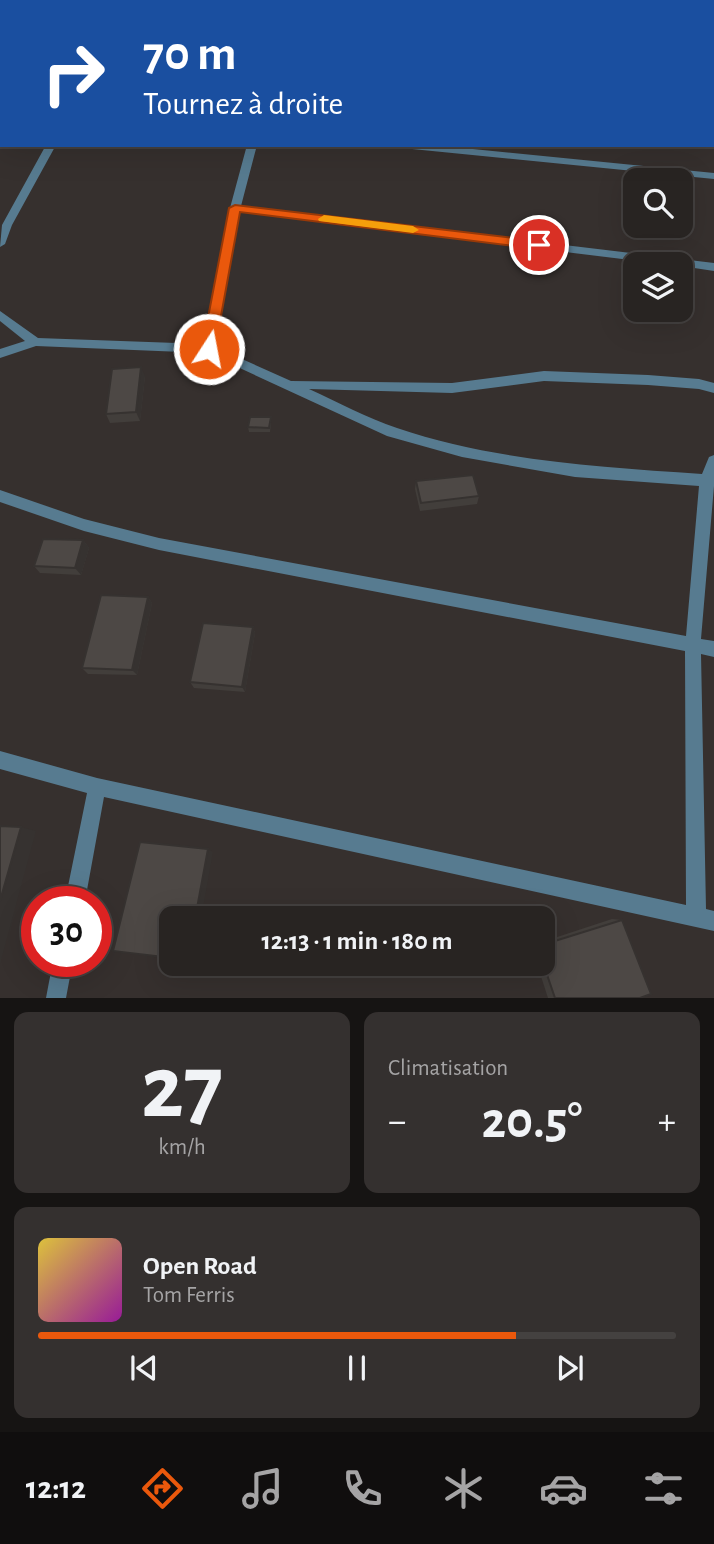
<!DOCTYPE html>
<html lang="fr">
<meta charset="utf-8">
<style>
body{margin:0;font-family:"Alegreya Sans",sans-serif;background:#34302f;color:#f1f3f6;height:100vh;display:flex;flex-direction:column;font-size:26px;white-space:nowrap}
*{box-sizing:border-box;margin:0}
p{font-size:23px;color:#a5a4a5}
.icon{flex:none;width:38px;height:38px;fill:none;stroke:currentColor;stroke-width:2;stroke-linecap:round;stroke-linejoin:round}
.map{position:relative;height:998px;overflow:hidden}
.details{display:flex;flex-direction:column;gap:14px;padding:14px;background:#161413;flex:1}
.details>*{flex:none}
.guide{position:absolute;left:0px;top:0px;width:714px;height:147px;box-shadow:0 7px 28px #0002,0 0 0 2px #444140;background:#1a4fa0;color:#fff;overflow:hidden}
.buttons{position:absolute;left:623px;top:168px;display:grid;gap:14px}
.buttons a{display:grid;place-items:center;width:70px;height:70px;border-radius:14px;background:#282422;box-shadow:0 7px 28px #0002,0 0 0 2px #444140;font-size:35px}
.speed{position:absolute;left:21px;top:886px;display:flex;gap:14px;font-size:35px;font-weight:700;text-align:center}
.speed>*{display:grid;place-content:center;width:91px;height:91px;border-radius:50%;background:#282422;box-shadow:0 7px 28px #0002,0 0 0 2px #444140;line-height:1}
.speed .limit{border:10px solid #d22;background:#fff;color:#111}
.pin{position:absolute;display:grid;place-items:center;width:60px;height:60px;color:#fff;margin:-30px;border:4px solid #fff;border-radius:50%;box-shadow:0 2px 7px #0007}
.me{position:absolute;width:77px;margin:-38px;rotate:11deg;stroke-linejoin:round;filter:drop-shadow(0 0 5px #0008)}
.turn{display:flex;align-items:center;gap:24px;height:147px;padding:0 28px;font-size:32px}
.turn .icon{width:91px;height:91px;stroke-width:2.5}
.turn b{display:block;font-size:49px;line-height:60px}
.big{font-size:52px;font-weight:600;line-height:1.1}
.details .widget{flex:1;display:flex;flex-direction:column;justify-content:center;gap:10px;min-width:0;padding:0 24px;border-radius:14px;background:#34302f}
.details .dial{align-items:center;gap:0}
.dial b{font-size:91px;line-height:1}
.song{display:flex;align-items:center;gap:21px}
.cover{width:84px;height:84px;border-radius:10px;background:linear-gradient(135deg,hsl(50 70% 55%),hsl(300 70% 35%))}
.played{height:7px;border-radius:4px;background:linear-gradient(90deg,#ea580c 75%,#444140 75%)}
.keys{display:flex;justify-content:space-around;direction:ltr}
.heat{display:flex;justify-content:space-between;align-items:center;font-size:38px;direction:ltr}
.details .tiles{flex:1;display:grid;gap:14px;grid-template-columns:1fr 1fr}
.widget:last-child{grid-column:span 2}
.trip{position:absolute;left:159px;top:906px;width:396px;height:70px;border-radius:14px;background:#282422;box-shadow:0 7px 28px #0002,0 0 0 2px #444140;font-weight:600;line-height:70px;text-align:center}
.tab-bar{display:flex;height:112px;justify-content:space-around;align-items:center;background:#100e0e;color:#a5a4a5}
.tab-bar .icon{width:49px;height:49px}
.tab-bar .on{color:#ea580c}
.tab-bar b{font-size:32px;color:#f1f3f6}
.map>svg:first-child{display:block}
.lines{fill:none;stroke-linecap:round;stroke-linejoin:round}
.minor{fill:#577b90;fill-rule:evenodd}
.wall{fill:#423e3b}
.shaded-wall{fill:#363230}
.building{fill:#4d4845;stroke:#363230;stroke-width:2}
.route{fill:#ea580c;stroke:#983908;stroke-width:2}
.slow{fill:#f59e0b}
</style>
<div class="map">
<svg width="714" height="998" viewBox="0 0 714 998">
<rect width="100%" height="100%" fill="#36302e"/>
<g class="lines">
<g class="minor">
<path d="M133,0h8l-9,2z"/>
<path d="M412,0h23l3,2h-24z"/>
<rect x="0" y="32" width="2" height="4"/>
<rect x="712" y="37" width="2" height="4"/>
<path d="M712,107l2,1v9l-2,-1z"/>
<path d="M46,145h10l-44,80 -7,19 -5,3 2,-22z"/>
<path d="M247,145h10l-16,61 473,57v8l-33,-5v-2h-18l-424,-52 -24,135 76,34 161,2 92,-12 104,4 51,4 15,4v10l-15,-4 -51,-4 -104,-4 -92,12 -143,-4c29,13 58,29 88,39 98,33 202,39 305,46l7,-17 5,-2v31l-13,153 13,2v16l-13,-3 5,255 8,2v20l-610,-134 -19,104h-20l22,-108 -87,-24v-18l97,27 589,127 -1,-254 -526,-101 -75,-19 -84,-29v-12l84,29 75,19 527,98 13,-150 -124,-9 -113,-20 -75,-21 -180,-83 -171,-7 -36,12v-9l25,-8 -25,-20v-10l38,27 166,6 26,-136z"/>
<path d="M398,145h35l281,28v6l-312,-31z"/>
<path d="M53,961h20l-7,37h-20z"/>
</g>
</g>
<g class="wall">
<path d="M145,376l-5,45 -30,2 -4,-9z"/>
<path d="M271,422l-1,10h-21l-1,-5z"/>
<path d="M416,481l63,15 -2,8 -57,7 -5,-22z"/>
<path d="M83,540l6,8 -8,27 -41,-2 -6,-7z"/>
<path d="M148,597l4,6 -15,72 -49,-1 -6,-6z"/>
<path d="M253,627l2,6 -10,59 -51,-4 -4,-6z"/>
<path d="M612,919l10,1 18,78h-92l-11,-34h5v-22z"/>
</g>
<g class="shaded-wall">
<path d="M141,367l4,9 -5,45 -4,-9z"/>
<path d="M83,540l6,8 -8,27 -6,-7z"/>
<path d="M148,597l4,6 -15,72 -5,-5z"/>
<path d="M253,627l2,6 -10,59 -3,-5z"/>
<path d="M21,827l15,4 -36,133v-63z"/>
<path d="M208,849l5,3 -12,67h-6z"/>
</g>
<g class="building">
<path d="M141,367l-5,45 -30,2 6,-45z"/>
<path d="M250,417h21l-2,11 -21,-1z"/>
<path d="M473,475l6,21 -58,7 -5,-22z"/>
<path d="M43,539l40,1 -8,28 -41,-2z"/>
<path d="M101,595l47,2 -16,73 -50,-2z"/>
<path d="M203,623l50,4 -11,60 -52,-5z"/>
<path d="M0,826l21,1 -21,74z"/>
<path d="M140,842l68,7 -13,70h-23v39l-59,-7z"/>
<path d="M622,920l29,74 -11,4h-85l-13,-38v-15z"/>
</g>
<path class="route" d="M235,205l304,36 6,4 -6,4 -299,-37 -25,137 -6,5 -7,-5 27,-141z"/>
<path class="slow" d="M324,215l89,11 6,4 -6,3 -94,-12 -1,-2z"/>
</svg>
<div class="buttons">
<a><svg class="icon" aria-label="search" viewBox="0 0 24 24"><circle cx="10" cy="10" r="6"/><path d="M15 15l6 6"/></svg></a>
<a><svg class="icon" aria-label="layers" viewBox="0 0 24 24"><path d="M12 4l9 5-9 5-9-5zM3 14l9 5 9-5"/></svg></a>
</div>
<div class="speed"><div class="limit">30</div></div>
<div class="pin" style="left:539px;top:245px;background:#d93025"><svg class="icon" aria-label="arrive" viewBox="0 0 24 24"><path d="M6 21V4h12l-3 4 3 4H6"/></svg></div>
<svg class="me" style="left:209px;top:349px" viewBox="-20 -20 40 40"><circle r="17" fill="#ea580c" stroke="#fff" stroke-width="3"/><path d="M0-11L8 9 0 5-8 9z" fill="#fff"/></svg>
<div class="trip">12:13 · 1 min · 180 m</div>
<div class="guide">
<div class="turn"><svg class="icon" aria-label="right" viewBox="0 0 24 24"><path d="M7 20v-9h11M14 6l5 5-5 5"/></svg><div><b>70 m</b>Tournez à droite</div></div>
</div>
</div>
<section class="details">
<div class="tiles">
<div class="widget dial"><b>27</b><p>km/h</p></div>
<div class="widget"><p>Climatisation</p>
<div class="heat"><a>−</a><b class="big">20.5°</b><a>+</a></div>
</div>
<div class="widget">
<div class="song"><i class="cover"></i><div><b>Open Road</b><p>Tom Ferris</p></div></div>
<div class="played"></div>
<div class="keys"><svg class="icon" aria-label="previous" viewBox="0 0 24 24"><path d="M18 5L8 12l10 7zM5 5v14"/></svg><svg class="icon" aria-label="pause" viewBox="0 0 24 24"><path d="M8 5v14M16 5v14"/></svg><svg class="icon" aria-label="next" viewBox="0 0 24 24"><path d="M6 5l10 7-10 7zM19 5v14"/></svg></div>
</div>
</div>
</section>
<nav class="tab-bar">
<b>12:12</b>
<svg class="icon on" aria-label="directions" viewBox="0 0 24 24"><path d="M12 3l9 9-9 9-9-9zM9 14v-3h6M13 9l2 2-2 2"/></svg>
<svg class="icon" aria-label="music" viewBox="0 0 24 24"><path d="M9 18V5l10-2v13"/><circle cx="6" cy="18" r="3"/><circle cx="16" cy="16" r="3"/></svg>
<svg class="icon" aria-label="phone" viewBox="0 0 24 24"><path d="M5 4h4l2 5-3 2q2 4 5 5l2-3 5 2v4C11 20 4 13 5 4z"/></svg>
<svg class="icon" aria-label="climate" viewBox="0 0 24 24"><path d="M12 3v18M4 7l16 10M4 17L20 7"/></svg>
<svg class="icon" aria-label="car" viewBox="0 0 24 24"><path d="M5 17H2v-5l4-1 3-4h7l3 4 3 1v5h-3M9 17h6M6 11h13"/><circle cx="7" cy="17" r="2"/><circle cx="17" cy="17" r="2"/></svg>
<svg class="icon" aria-label="filters" viewBox="0 0 24 24"><path d="M4 7h16M4 17h16"/><circle cx="9" cy="7" r="2"/><circle cx="15" cy="17" r="2"/></svg>
</nav>
